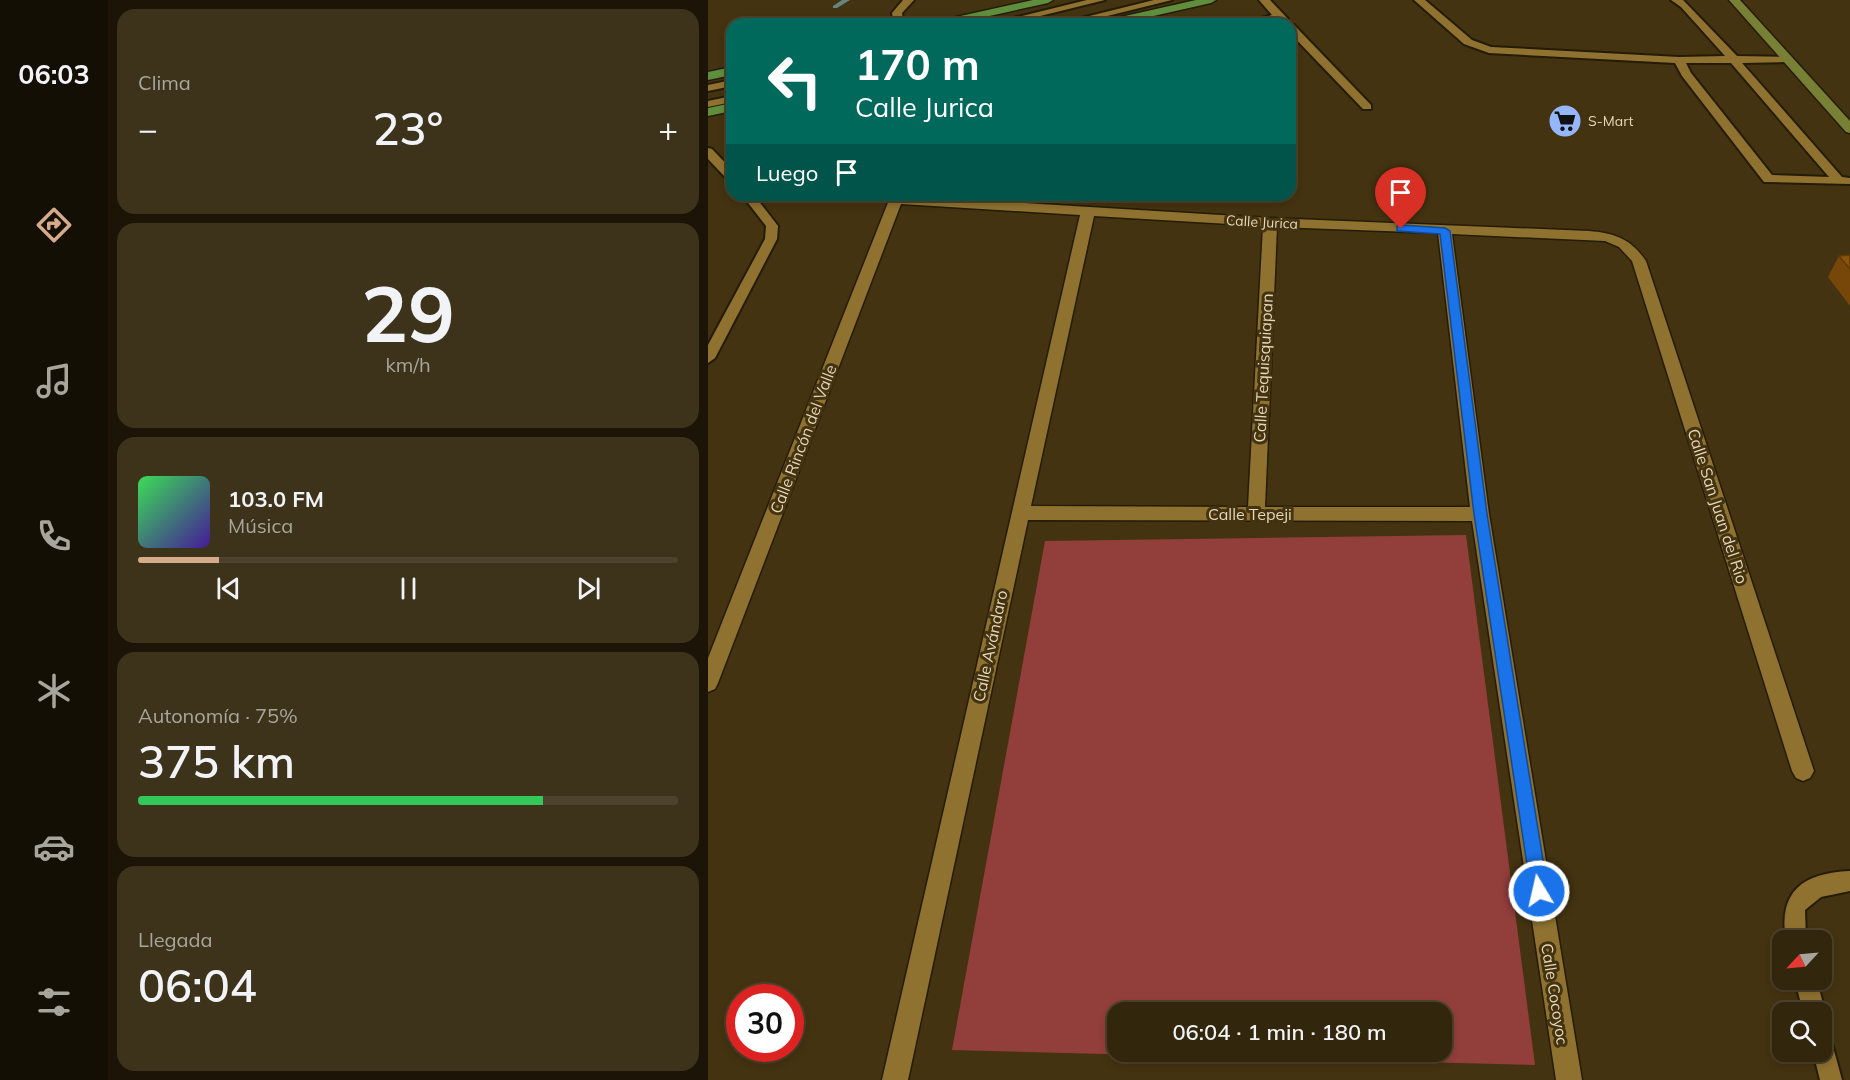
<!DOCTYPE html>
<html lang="es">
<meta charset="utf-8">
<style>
body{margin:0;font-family:Mulish,sans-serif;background:#3d321a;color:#f1f3f6;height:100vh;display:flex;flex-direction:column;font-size:22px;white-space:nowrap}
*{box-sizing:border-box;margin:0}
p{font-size:20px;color:#a8a59d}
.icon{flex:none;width:33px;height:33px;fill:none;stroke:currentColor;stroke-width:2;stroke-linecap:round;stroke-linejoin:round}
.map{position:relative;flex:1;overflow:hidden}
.drawer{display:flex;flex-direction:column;gap:9px;padding:9px;background:#1c1507;width:600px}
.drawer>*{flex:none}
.guide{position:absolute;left:18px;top:18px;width:570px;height:183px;border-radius:18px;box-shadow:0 3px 9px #0003,0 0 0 2px #4d432d;background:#00695c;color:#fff;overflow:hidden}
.needle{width:39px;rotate:244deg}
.tools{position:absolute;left:1064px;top:930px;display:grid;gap:12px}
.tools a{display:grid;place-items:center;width:60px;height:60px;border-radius:12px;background:#32260c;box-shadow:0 3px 9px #0003,0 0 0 2px #4d432d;font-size:30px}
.speed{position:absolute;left:18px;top:984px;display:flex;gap:12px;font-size:30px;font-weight:700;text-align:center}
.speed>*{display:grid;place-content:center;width:78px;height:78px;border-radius:50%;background:#32260c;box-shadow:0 3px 9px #0003,0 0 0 2px #4d432d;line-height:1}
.speed .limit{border:9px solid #d22;background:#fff;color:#111}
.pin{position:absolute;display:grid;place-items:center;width:51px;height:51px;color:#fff;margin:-62px -26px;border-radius:50% 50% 50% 0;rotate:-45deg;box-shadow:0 0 6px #0007}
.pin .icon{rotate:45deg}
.me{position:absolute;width:66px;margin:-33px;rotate:351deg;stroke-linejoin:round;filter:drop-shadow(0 0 4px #0008)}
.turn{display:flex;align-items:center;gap:21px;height:126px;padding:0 30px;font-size:27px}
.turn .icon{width:78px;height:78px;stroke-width:2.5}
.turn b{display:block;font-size:42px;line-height:51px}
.then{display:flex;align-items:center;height:57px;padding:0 30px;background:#0003;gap:12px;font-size:22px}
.big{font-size:45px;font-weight:600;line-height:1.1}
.drawer .widget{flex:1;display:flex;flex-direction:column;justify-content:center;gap:9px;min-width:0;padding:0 21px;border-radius:18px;background:#3d321a}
.drawer .dial{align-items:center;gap:0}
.dial b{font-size:78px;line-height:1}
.song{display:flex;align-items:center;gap:18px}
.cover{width:72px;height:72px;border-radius:9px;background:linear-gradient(135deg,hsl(130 70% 55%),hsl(260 70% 35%))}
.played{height:6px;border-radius:3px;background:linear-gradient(90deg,#d6ab8b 15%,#4d432d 15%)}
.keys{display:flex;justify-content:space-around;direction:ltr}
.heat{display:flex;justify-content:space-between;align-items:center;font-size:33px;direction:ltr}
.charge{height:9px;border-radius:4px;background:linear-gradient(90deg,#34c759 75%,#4d432d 0)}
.trip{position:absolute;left:399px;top:1002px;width:345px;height:60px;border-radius:18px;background:#32260c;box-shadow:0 3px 9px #0003,0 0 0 2px #4d432d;font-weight:600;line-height:60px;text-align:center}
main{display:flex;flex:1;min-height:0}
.tab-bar{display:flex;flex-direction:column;width:108px;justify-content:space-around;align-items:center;background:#140f05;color:#a8a59d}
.tab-bar .icon{width:42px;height:42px}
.tab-bar .active{color:#d6ab8b}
.tab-bar b{font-size:27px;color:#f1f3f6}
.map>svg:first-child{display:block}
.green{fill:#923e3b;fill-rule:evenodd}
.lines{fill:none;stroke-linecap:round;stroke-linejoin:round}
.stream{fill:#67847e;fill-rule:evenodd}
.lane-casing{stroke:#251c07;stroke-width:4}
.street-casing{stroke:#251c07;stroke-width:3}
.secondary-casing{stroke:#251c07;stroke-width:3}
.primary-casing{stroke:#251c07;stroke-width:3}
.lane{fill:#907230;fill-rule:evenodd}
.street{fill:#907230;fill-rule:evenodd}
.secondary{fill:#788036;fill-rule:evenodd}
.primary{fill:#5f8e3d;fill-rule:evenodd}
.wall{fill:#77470a}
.building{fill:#8a520c;stroke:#613908;stroke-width:1.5}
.route{fill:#1a73e8;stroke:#114b97;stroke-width:1.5}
.labels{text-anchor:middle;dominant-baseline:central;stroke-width:6;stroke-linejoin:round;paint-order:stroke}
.far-poi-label{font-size:14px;fill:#e7d7b7;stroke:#433310;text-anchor:start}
.far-street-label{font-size:14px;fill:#e7d7b7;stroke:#433310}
.street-label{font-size:16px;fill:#e7d7b7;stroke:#433310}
</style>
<main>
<nav class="tab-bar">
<b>06:03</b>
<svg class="icon active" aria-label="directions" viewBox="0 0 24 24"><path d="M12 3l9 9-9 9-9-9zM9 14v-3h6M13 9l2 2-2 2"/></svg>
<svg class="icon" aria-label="music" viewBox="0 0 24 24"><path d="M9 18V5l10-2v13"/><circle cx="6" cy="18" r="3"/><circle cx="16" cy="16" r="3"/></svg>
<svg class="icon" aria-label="phone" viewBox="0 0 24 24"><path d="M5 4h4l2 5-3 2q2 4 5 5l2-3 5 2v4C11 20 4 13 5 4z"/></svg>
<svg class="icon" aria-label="climate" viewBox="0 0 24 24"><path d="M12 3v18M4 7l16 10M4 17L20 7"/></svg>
<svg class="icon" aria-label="car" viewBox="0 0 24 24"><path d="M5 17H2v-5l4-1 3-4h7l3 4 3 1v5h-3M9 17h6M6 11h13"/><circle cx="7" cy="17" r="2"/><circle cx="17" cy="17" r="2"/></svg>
<svg class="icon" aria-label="filters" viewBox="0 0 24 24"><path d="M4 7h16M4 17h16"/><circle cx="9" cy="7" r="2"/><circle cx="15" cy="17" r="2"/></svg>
</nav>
<section class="drawer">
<div class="widget"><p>Clima</p>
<div class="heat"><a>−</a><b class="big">23°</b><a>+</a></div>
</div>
<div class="widget dial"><b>29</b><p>km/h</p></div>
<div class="widget">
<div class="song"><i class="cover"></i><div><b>103.0 FM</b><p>Música</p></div></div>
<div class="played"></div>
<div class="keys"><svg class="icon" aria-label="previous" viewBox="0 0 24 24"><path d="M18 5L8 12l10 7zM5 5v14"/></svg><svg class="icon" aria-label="pause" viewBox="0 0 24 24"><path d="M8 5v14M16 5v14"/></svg><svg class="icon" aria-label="next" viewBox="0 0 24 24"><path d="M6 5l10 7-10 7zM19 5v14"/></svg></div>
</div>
<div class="widget"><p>Autonomía · 75%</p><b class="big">375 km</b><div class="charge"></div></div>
<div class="widget"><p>Llegada</p><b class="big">06:04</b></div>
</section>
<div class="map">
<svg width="1142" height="1080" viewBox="0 0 1142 1080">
<rect width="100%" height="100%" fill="#433310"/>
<path class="green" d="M758,535l69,530 -583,-15 93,-509zM410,1012h324v40h-324z"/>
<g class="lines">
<path class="stream" d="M134,0h8l-13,8h-4v-2z"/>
<g class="lane-casing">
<g id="lane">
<path d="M195,0h11l-12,13 2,11h-10l-2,-11z"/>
<path d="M379,0h18l-97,24h-19z"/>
<path d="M446,0h18l-97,24h-18z"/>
<path d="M551,0h11l18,19v4h-8l-3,-3 -18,4h-18l31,-9z"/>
<path d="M706,0h11l47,40 19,7 188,10 46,-1 -44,-49 -10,-7h12l54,56 53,1v4l-4,1 -44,1 100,114 8,1v6l-86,-2 -82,-106 -7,-13 -186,-10 -25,-9zM978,63h45l98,114 -57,-2 -81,-102z"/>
<path d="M582,24l4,1 77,80v4h-8l-73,-76z"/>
<path d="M24,80v6l-24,5v-6z"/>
<path d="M24,96v6l-24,5v-6z"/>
<path d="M0,148l4,1 20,21v11l-4,-1 -20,-21z"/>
<path d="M34,195h12l24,31 -1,13 -62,119 -7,5v-18l57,-106 1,-13z"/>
<path d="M1142,871v20l-29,6 -16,13 1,30h-20c-8,-49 17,-67 64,-69z"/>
<path d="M1087,980h22l8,32 -3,8 -1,-8h-18z"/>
<path d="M1113,1029l8,3 13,48h-22l-7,-28h8z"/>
</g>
</g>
<g class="street-casing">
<path id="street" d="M183,195l379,23 319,13c26,2 42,8 57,30l168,510 -4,7 -7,3 -7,-3 -4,-7 -160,-510 -13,-14 -14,-6 -153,-7 37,280 93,566h-26l-84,-559 -444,-1 -120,560h-26l198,-865 -179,-11 -183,479 -3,6 -7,3v-34zM386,216l169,10 -15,281 -217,-1zM569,227l161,6 32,274h-205z"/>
</g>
<g class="secondary-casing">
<path id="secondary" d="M1021,0h11l110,121v12l-4,-1z"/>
</g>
<g class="primary-casing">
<g id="primary">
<path d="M325,0h20l-5,3 -95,21h-21l6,-3z"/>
<path d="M488,0h20l-5,3 -93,21h-21l6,-3z"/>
<path d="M24,67v8l-24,5v-8z"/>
<path d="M24,103v8l-24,5v-8z"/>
</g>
</g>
<use href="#lane" class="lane"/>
<use href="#street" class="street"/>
<use href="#secondary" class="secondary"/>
<use href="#primary" class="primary"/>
</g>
<path class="wall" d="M1142,255v51l-22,-29 11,-21z"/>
<path class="building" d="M1142,255v14l-11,-13z"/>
<path class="route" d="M693,225l44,3 5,3 37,283 61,377 -3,6 -6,3 -6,-3 -2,-6 -57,-377 -34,-280 -43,-3v-5z"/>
<defs>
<g id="supermarket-disc" transform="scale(1.725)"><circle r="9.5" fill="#95b6fd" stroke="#433310"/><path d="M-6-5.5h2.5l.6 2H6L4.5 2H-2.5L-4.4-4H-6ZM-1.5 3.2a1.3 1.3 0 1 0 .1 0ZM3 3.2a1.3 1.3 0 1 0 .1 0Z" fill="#111"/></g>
</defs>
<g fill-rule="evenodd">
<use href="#supermarket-disc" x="857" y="121"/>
</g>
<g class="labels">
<g class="far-poi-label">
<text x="880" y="121">S-Mart</text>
</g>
<g class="far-street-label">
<text transform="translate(554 222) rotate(3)">Calle Jurica</text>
</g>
<g class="street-label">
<text transform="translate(555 368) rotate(-87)">Calle Tequisquiapan</text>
<text transform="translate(95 439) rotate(-69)">Calle Rincón del Valle</text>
<text transform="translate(1010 506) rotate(72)">Calle San Juan del Rio</text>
<text x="542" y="514">Calle Tepeji</text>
<text transform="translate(282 646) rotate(-78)">Calle Avándaro</text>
<text transform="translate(847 994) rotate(81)">Calle Cocoyoc</text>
</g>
</g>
</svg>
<div class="tools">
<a><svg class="needle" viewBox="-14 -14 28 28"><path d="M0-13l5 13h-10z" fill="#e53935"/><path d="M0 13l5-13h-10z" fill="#a8a59d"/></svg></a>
<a><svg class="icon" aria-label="search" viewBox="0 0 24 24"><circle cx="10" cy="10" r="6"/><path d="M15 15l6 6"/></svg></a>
</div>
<div class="speed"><div class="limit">30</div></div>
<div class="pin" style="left:693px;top:229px;background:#d93025"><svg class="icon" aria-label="arrive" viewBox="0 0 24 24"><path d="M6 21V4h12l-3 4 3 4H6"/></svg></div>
<svg class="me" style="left:831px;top:891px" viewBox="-20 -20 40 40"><circle r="17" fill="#1a73e8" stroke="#fff" stroke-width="3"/><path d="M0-11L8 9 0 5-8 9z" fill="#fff"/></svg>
<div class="trip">06:04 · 1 min · 180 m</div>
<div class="guide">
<div class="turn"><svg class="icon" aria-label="left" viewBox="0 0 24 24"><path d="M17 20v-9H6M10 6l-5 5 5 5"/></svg><div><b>170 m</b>Calle Jurica</div></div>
<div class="then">Luego<svg class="icon" aria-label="arrive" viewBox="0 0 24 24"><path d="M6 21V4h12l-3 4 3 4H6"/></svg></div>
</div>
</div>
</main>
